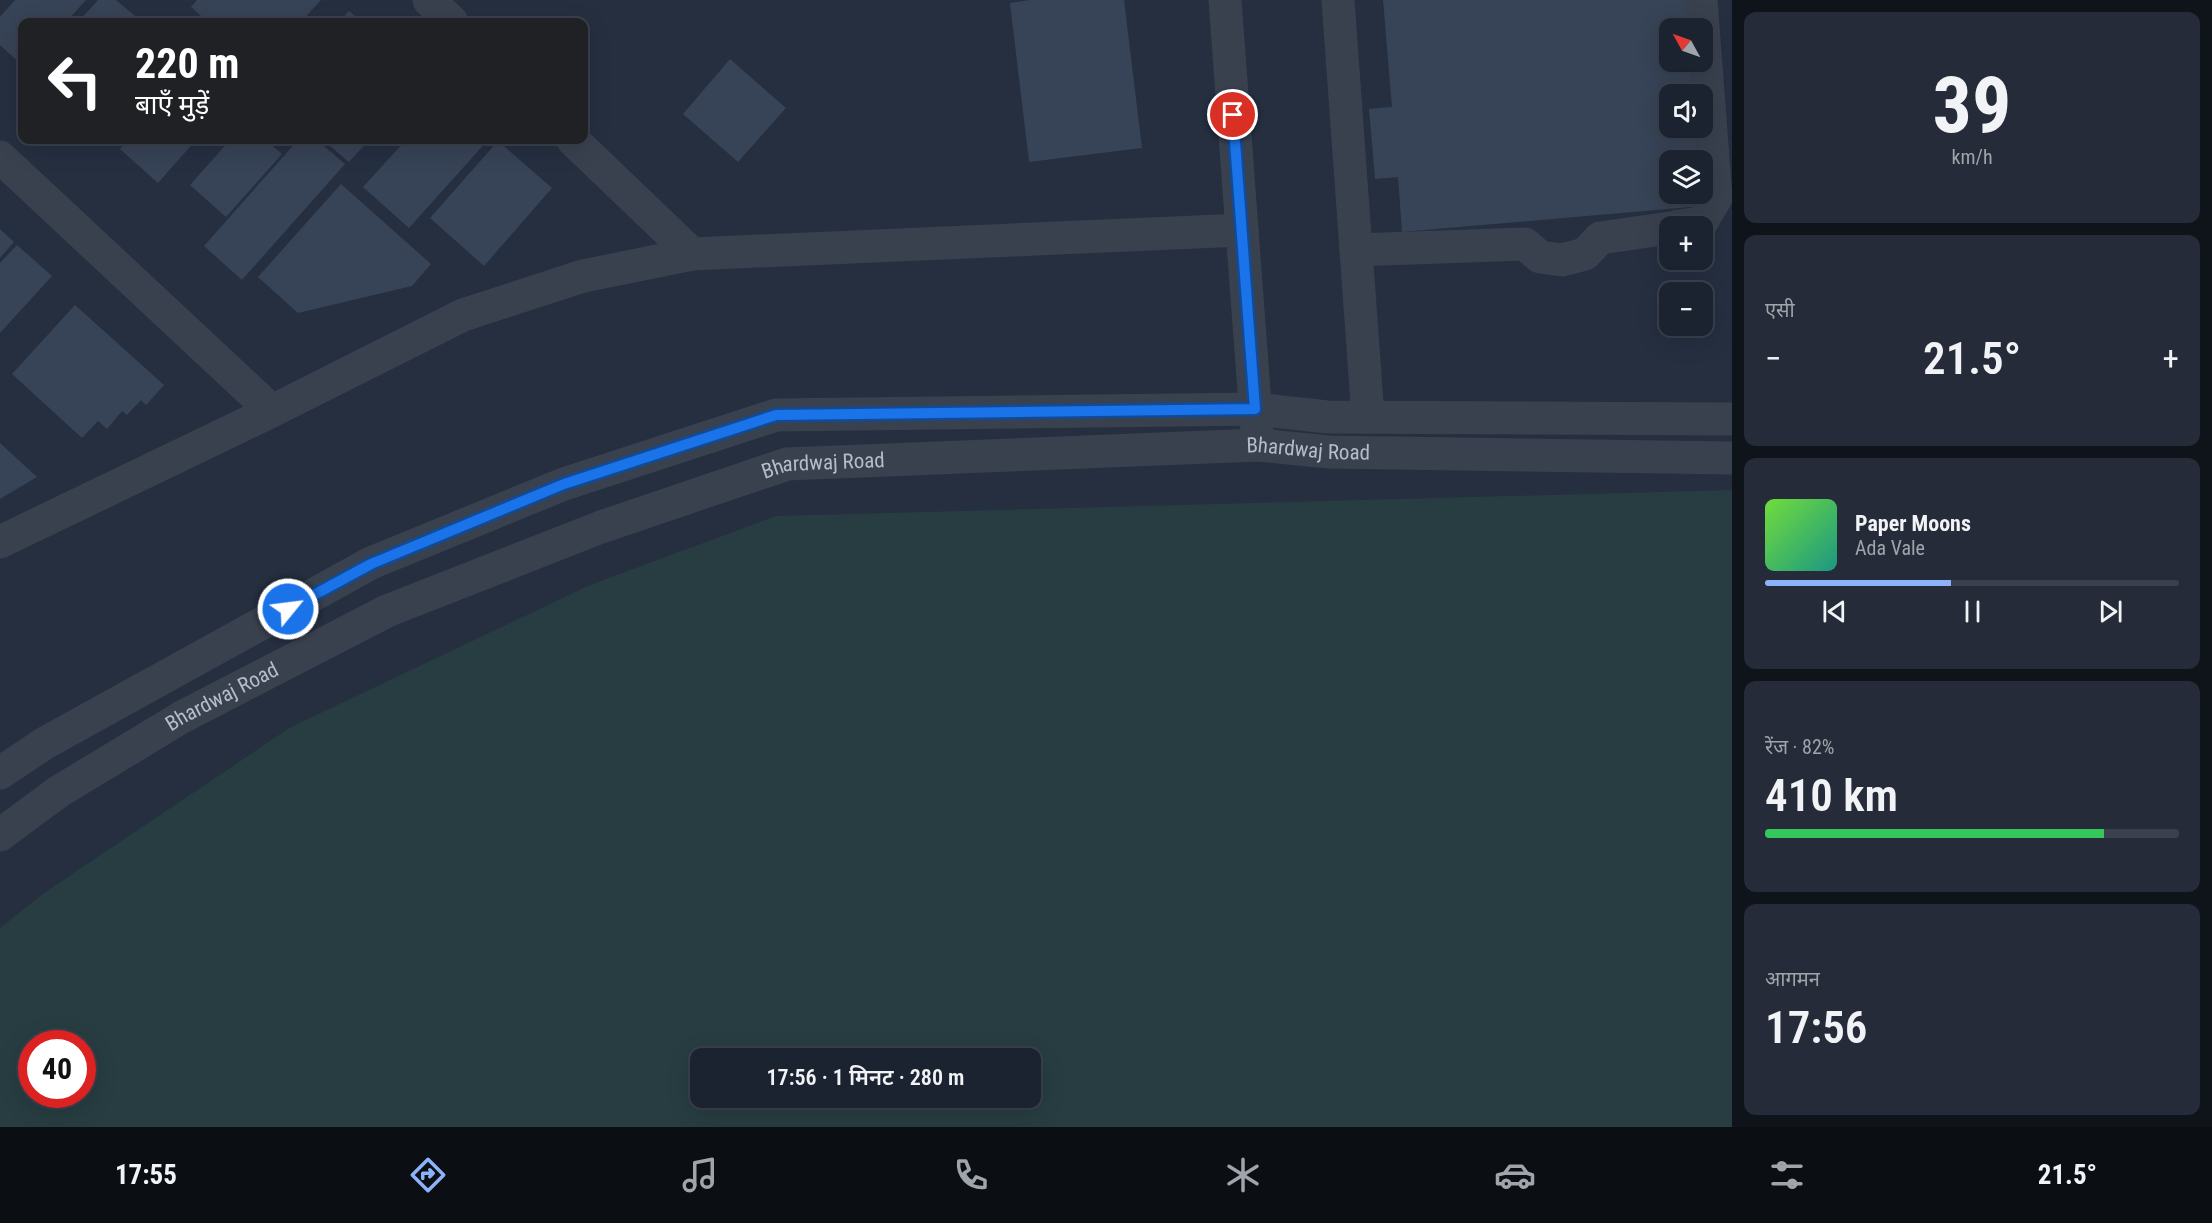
<!DOCTYPE html>
<html lang="hi">
<meta charset="utf-8">
<style>
body{margin:0;font-family:"Roboto Condensed","Noto Sans Devanagari",sans-serif;background:#252b38;color:#f1f3f6;height:100vh;display:flex;flex-direction:column;font-size:22px;white-space:nowrap}
*{box-sizing:border-box;margin:0}
p{font-size:20px;color:#a0a4ab}
.icon{flex:none;width:33px;height:33px;fill:none;stroke:currentColor;stroke-width:2;stroke-linecap:round;stroke-linejoin:round}
.map{position:relative;flex:1;overflow:hidden}
.details{display:flex;flex-direction:column;gap:12px;padding:12px;background:#0f131a;width:480px}
.details>*{flex:none}
.guide{position:absolute;left:18px;top:18px;width:570px;height:126px;border-radius:12px;box-shadow:0 6px 24px #0002,0 0 0 2px #3a404c;background:#202124;color:#fff;overflow:hidden}
.needle{width:39px;rotate:310deg}
.fabs{position:absolute;left:1659px;top:18px;display:grid;gap:12px}
.fabs a{display:grid;place-items:center;width:54px;height:54px;border-radius:12px;background:#1c2330;box-shadow:0 6px 24px #0002,0 0 0 2px #3a404c;font-size:30px}
.speed{position:absolute;left:18px;top:1030px;display:flex;gap:12px;font-size:30px;font-weight:700;text-align:center}
.speed>*{display:grid;place-content:center;width:78px;height:78px;border-radius:50%;background:#1c2330;box-shadow:0 6px 24px #0002,0 0 0 2px #3a404c;line-height:1}
.speed .limit{border:9px solid #d22;background:#fff;color:#111}
.pin{position:absolute;display:grid;place-items:center;width:51px;height:51px;color:#fff;margin:-26px;border:3px solid #fff;border-radius:50%;box-shadow:0 2px 6px #0007}
.me{position:absolute;width:66px;margin:-33px;rotate:61deg;stroke-linejoin:round;filter:drop-shadow(0 0 4px #0008)}
.turn{display:flex;align-items:center;gap:21px;height:126px;padding:0 18px;font-size:27px}
.turn .icon{width:78px;height:78px;stroke-width:2.5}
.turn b{display:block;font-size:42px;line-height:51px}
.big{font-size:45px;font-weight:600;line-height:1.1}
.details .widget{flex:1;display:flex;flex-direction:column;justify-content:center;gap:9px;min-width:0;padding:0 21px;border-radius:12px;background:#252b38}
.details .dial{align-items:center;gap:0}
.dial b{font-size:78px;line-height:1}
.song{display:flex;align-items:center;gap:18px}
.cover{width:72px;height:72px;border-radius:9px;background:linear-gradient(135deg,hsl(100 70% 55%),hsl(170 70% 35%))}
.played{height:6px;border-radius:3px;background:linear-gradient(90deg,#8cb2f9 45%,#3a404c 45%)}
.keys{display:flex;justify-content:space-around;direction:ltr}
.heat{display:flex;justify-content:space-between;align-items:center;font-size:33px;direction:ltr}
.charge{height:9px;border-radius:4px;background:linear-gradient(90deg,#34c759 82%,#3a404c 0)}
.trip{position:absolute;left:690px;top:1048px;width:351px;height:60px;border-radius:12px;background:#1c2330;box-shadow:0 6px 24px #0002,0 0 0 2px #3a404c;font-weight:600;line-height:60px;text-align:center}
.tabs{display:flex;height:96px;justify-content:space-around;align-items:center;background:#0b0e13;color:#a0a4ab}
.tabs .icon{width:42px;height:42px}
.tabs .selected{color:#8cb2f9}
.tabs b{font-size:27px;color:#f1f3f6}
main{display:flex;flex:1;min-height:0}
.map>svg:first-child{display:block}
.green{fill:#273d41;fill-rule:evenodd}
.building{fill:#374356}
.lines{fill:none;stroke-linecap:round;stroke-linejoin:round}
.minor{stroke:#39414f;stroke-width:33}
.route-casing{stroke:#114b97;stroke-width:15}
.route{stroke:#1a73e8;stroke-width:10}
.labels{text-anchor:middle;dominant-baseline:central;stroke-width:6;stroke-linejoin:round;paint-order:stroke}
.street-label{font-size:21px;fill:#b5bcca;stroke:#1e2635}
</style>
<main>
<div class="map">
<svg width="1732" height="1127" viewBox="0 0 1732 1127">
<rect width="100%" height="100%" fill="#252f40"/>
<path class="green" d="M1732,490v637h-1732v-199l44,-35 247,-166 299,-142 186,-69zM32,1044h50v51h-50zM700,1059h330v39h-330z"/>
<g class="building">
<path d="M15,0h71l-20,22h-44v43l-22,-20v-28z"/>
<path d="M98,0h18l26,22h-64z"/>
<path d="M197,0h124l-20,22h-93l-17,-15z"/>
<path d="M1030,0h94l18,148 -113,14 -19,-159z"/>
<path d="M1383,0h302l2,28h-17v34h20l3,32h-23v34h25l3,32h-28v34h31l1,12 -300,26 -4,-55 -23,2 -6,-70 23,-2z"/>
<path d="M349,11l13,11h-23z"/>
<path d="M730,59l56,49 -48,54 -55,-48z"/>
<path d="M128,140h68l-38,43 -38,-34z"/>
<path d="M230,140h36l16,14 -56,63 -36,-32z"/>
<path d="M298,140h19l28,24 -103,116 -38,-34z"/>
<path d="M323,140h46l-20,22z"/>
<path d="M406,140h82l-79,88 -46,-41z"/>
<path d="M498,141l54,47 -68,78 -54,-48z"/>
<path d="M341,184l90,80 -19,22 -114,27 -40,-36z"/>
<path d="M0,229l14,13 -14,16z"/>
<path d="M17,245l35,31 -52,57v-70z"/>
<path d="M75,305l89,80 -18,20 -5,-5 -14,15 -5,-4 -15,18 -9,-8 -16,17 -70,-64z"/>
<path d="M0,443l37,34 -37,22z"/>
</g>
<g class="lines">
<g class="minor">
<path d="M429,0l23,22"/>
<path d="M1338,0l30,417"/>
<path d="M573,140l119,114"/>
<path d="M0,157l272,254"/>
<path d="M1678,226l23,-3 15,-25 -15,-198"/>
<path d="M1242,230l15,201"/>
<path d="M1356,250l169,-6 15,13 22,3 23,-6 15,-16 70,-10"/>
<path d="M0,542l272,-131 191,-96 120,-39 109,-22 550,-24 -17,-230"/>
<path d="M0,773l45,-30 326,-180 193,-79 212,-69 479,-6 72,8 405,2"/>
<path id="s1" d="M0,835l58,-43 124,-75 205,-106 214,-84 186,-63 471,-19 71,7 403,6"/>
</g>
</g>
<g class="lines">
<g class="route-casing">
<path id="route" d="M288,609l83,-45 193,-80 212,-69 479,-6 -22,-294"/>
</g>
<use href="#route" class="route"/>
</g>
<g class="labels">
<g class="street-label">
<text stroke="none"><textPath href="#s1" startOffset="1396">Bhardwaj Road</textPath></text>
<text stroke="none"><textPath href="#s1" startOffset="910">Bhardwaj Road</textPath></text>
<text stroke="none"><textPath href="#s1" startOffset="262">Bhardwaj Road</textPath></text>
</g>
</g>
</svg>
<div class="fabs">
<a><svg class="needle" viewBox="-14 -14 28 28"><path d="M0-13l5 13h-10z" fill="#e53935"/><path d="M0 13l5-13h-10z" fill="#a0a4ab"/></svg></a>
<a><svg class="icon" aria-label="sound" viewBox="0 0 24 24"><path d="M4 9h4l5-4v14l-5-4H4zM17 9q2 3 0 6"/></svg></a>
<a><svg class="icon" aria-label="layers" viewBox="0 0 24 24"><path d="M12 4l9 5-9 5-9-5zM3 14l9 5 9-5"/></svg></a>
<a>+</a>
<a>−</a>
</div>
<div class="speed"><div class="limit">40</div></div>
<div class="pin" style="left:1233px;top:115px;background:#d93025"><svg class="icon" aria-label="arrive" viewBox="0 0 24 24"><path d="M6 21V4h12l-3 4 3 4H6"/></svg></div>
<svg class="me" style="left:288px;top:609px" viewBox="-20 -20 40 40"><circle r="17" fill="#1a73e8" stroke="#fff" stroke-width="3"/><path d="M0-11L8 9 0 5-8 9z" fill="#fff"/></svg>
<div class="trip">17:56 · 1 मिनट · 280 m</div>
<div class="guide">
<div class="turn"><svg class="icon" aria-label="left" viewBox="0 0 24 24"><path d="M17 20v-9H6M10 6l-5 5 5 5"/></svg><div><b>220 m</b>बाएँ मुड़ें</div></div>
</div>
</div>
<section class="details">
<div class="widget dial"><b>39</b><p>km/h</p></div>
<div class="widget"><p>एसी</p>
<div class="heat"><a>−</a><b class="big">21.5°</b><a>+</a></div>
</div>
<div class="widget">
<div class="song"><i class="cover"></i><div><b>Paper Moons</b><p>Ada Vale</p></div></div>
<div class="played"></div>
<div class="keys"><svg class="icon" aria-label="previous" viewBox="0 0 24 24"><path d="M18 5L8 12l10 7zM5 5v14"/></svg><svg class="icon" aria-label="pause" viewBox="0 0 24 24"><path d="M8 5v14M16 5v14"/></svg><svg class="icon" aria-label="next" viewBox="0 0 24 24"><path d="M6 5l10 7-10 7zM19 5v14"/></svg></div>
</div>
<div class="widget"><p>रेंज · 82%</p><b class="big">410 km</b><div class="charge"></div></div>
<div class="widget"><p>आगमन</p><b class="big">17:56</b></div>
</section>
</main>
<nav class="tabs">
<b>17:55</b>
<svg class="icon selected" aria-label="directions" viewBox="0 0 24 24"><path d="M12 3l9 9-9 9-9-9zM9 14v-3h6M13 9l2 2-2 2"/></svg>
<svg class="icon" aria-label="music" viewBox="0 0 24 24"><path d="M9 18V5l10-2v13"/><circle cx="6" cy="18" r="3"/><circle cx="16" cy="16" r="3"/></svg>
<svg class="icon" aria-label="phone" viewBox="0 0 24 24"><path d="M5 4h4l2 5-3 2q2 4 5 5l2-3 5 2v4C11 20 4 13 5 4z"/></svg>
<svg class="icon" aria-label="climate" viewBox="0 0 24 24"><path d="M12 3v18M4 7l16 10M4 17L20 7"/></svg>
<svg class="icon" aria-label="car" viewBox="0 0 24 24"><path d="M5 17H2v-5l4-1 3-4h7l3 4 3 1v5h-3M9 17h6M6 11h13"/><circle cx="7" cy="17" r="2"/><circle cx="17" cy="17" r="2"/></svg>
<svg class="icon" aria-label="filters" viewBox="0 0 24 24"><path d="M4 7h16M4 17h16"/><circle cx="9" cy="7" r="2"/><circle cx="15" cy="17" r="2"/></svg>
<b>21.5°</b>
</nav>
